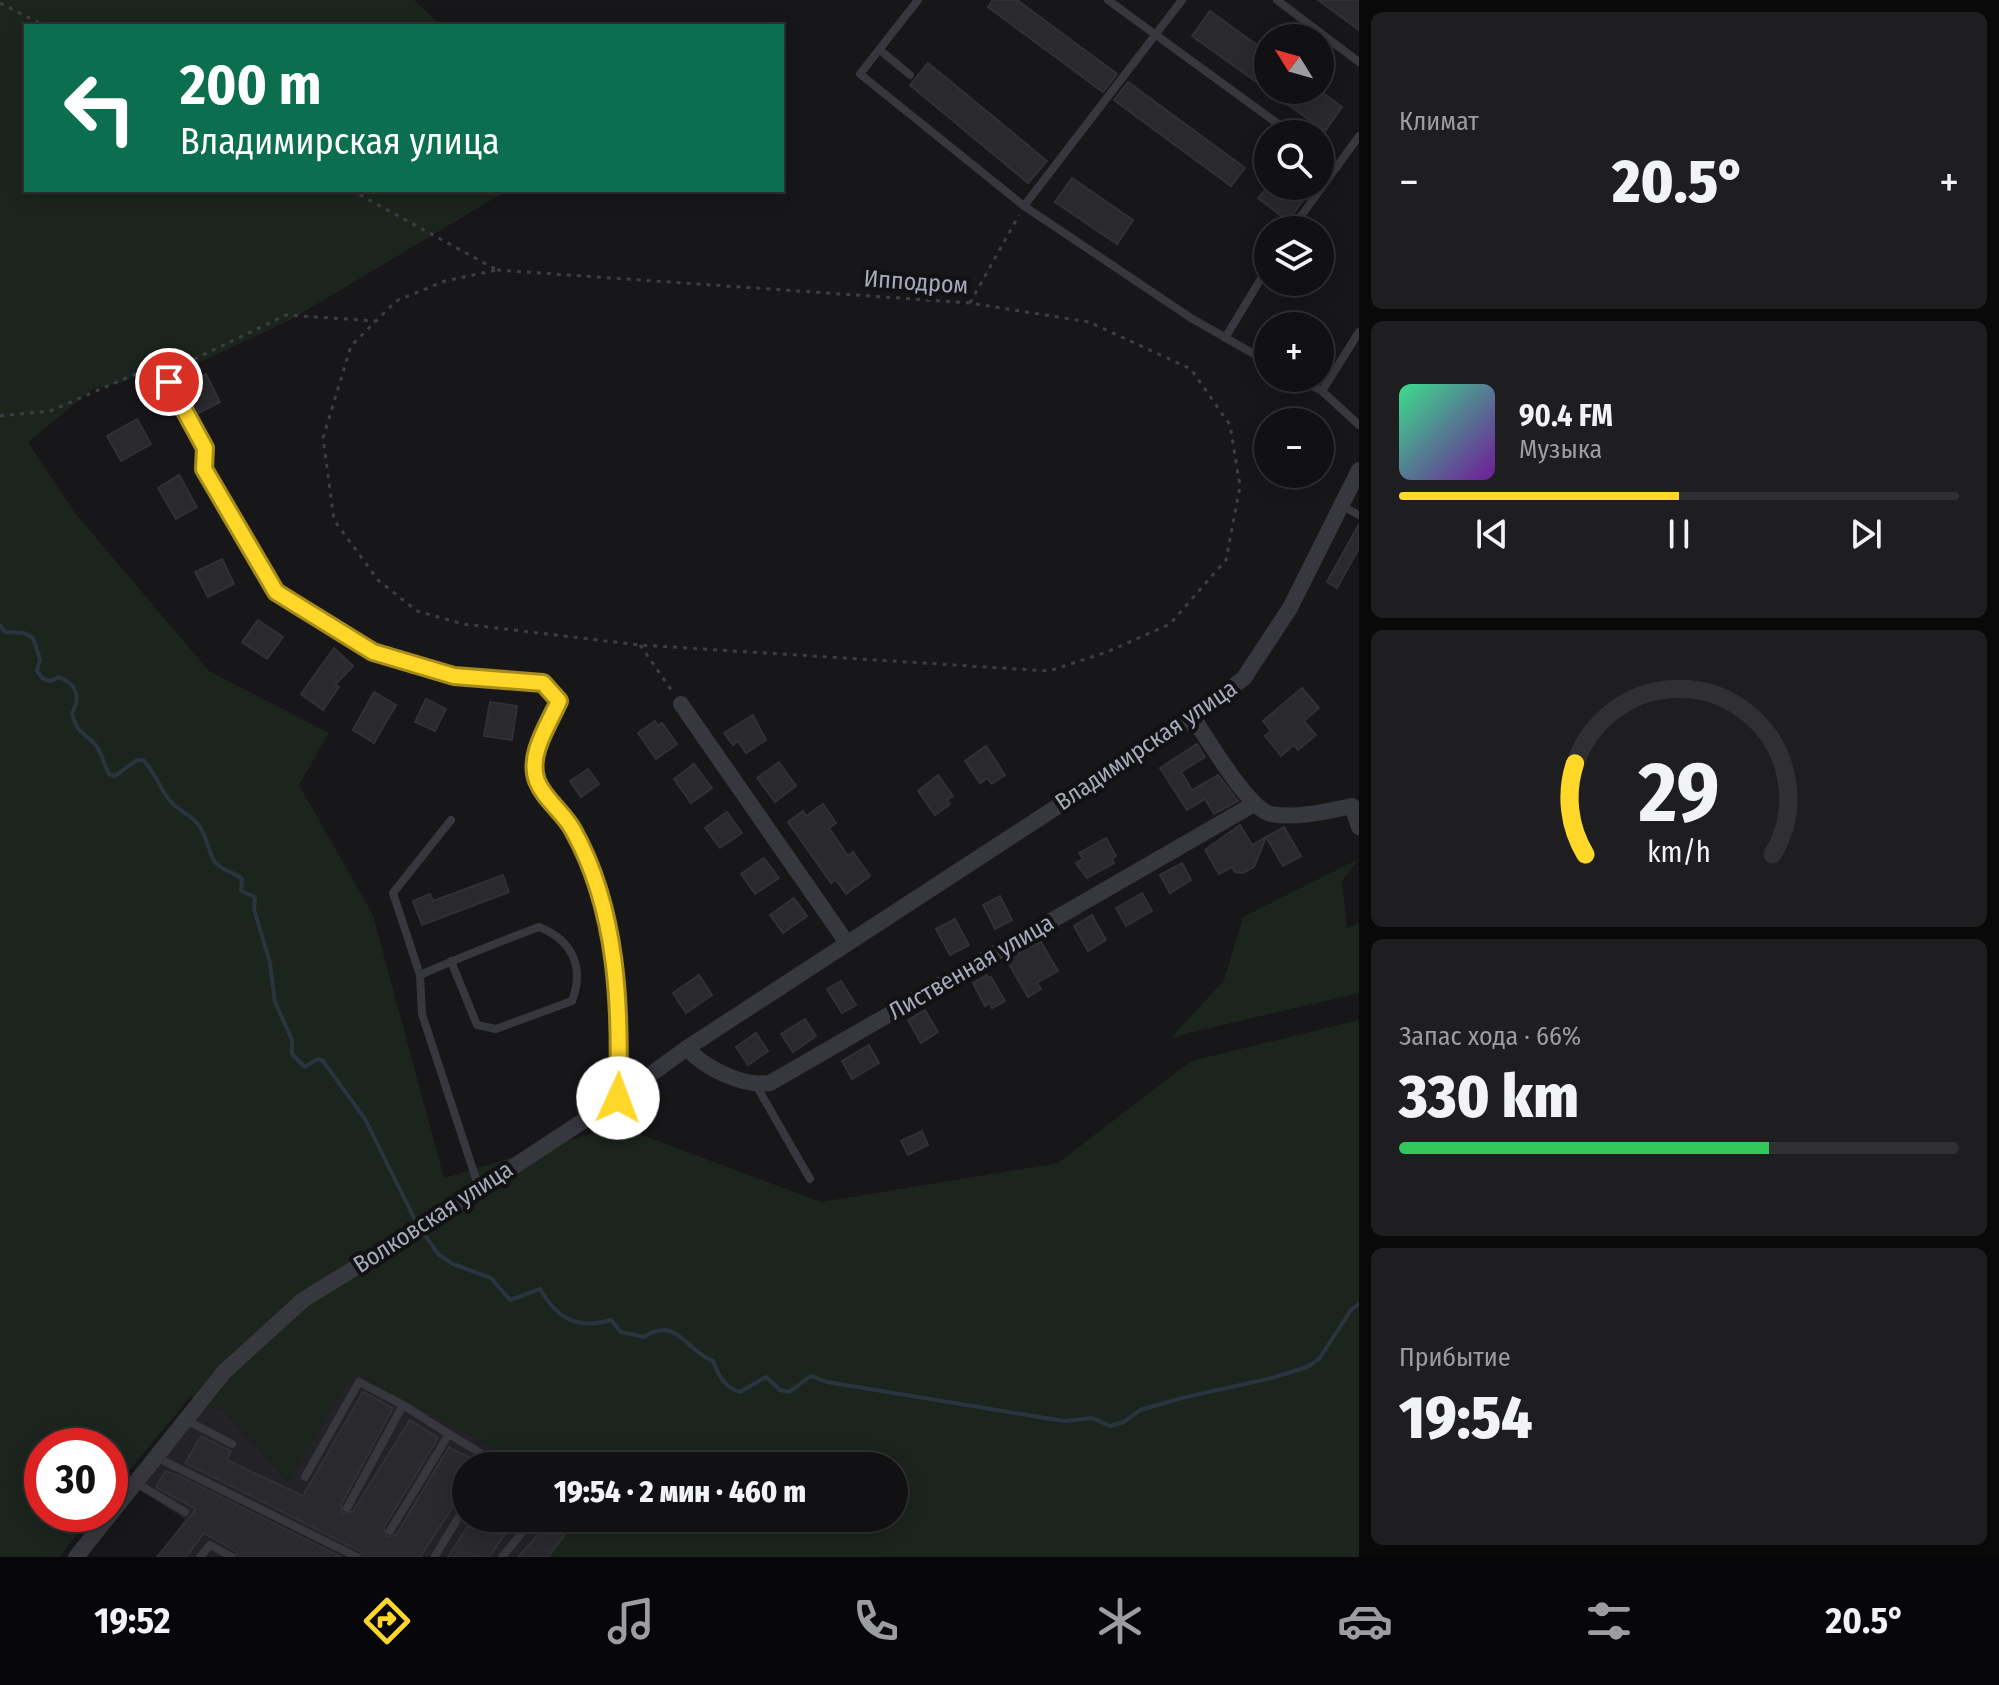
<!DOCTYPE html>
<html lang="ru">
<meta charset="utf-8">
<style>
body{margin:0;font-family:"Fira Sans Condensed",sans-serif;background:#1e1e21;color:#f1f3f6;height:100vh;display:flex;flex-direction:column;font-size:30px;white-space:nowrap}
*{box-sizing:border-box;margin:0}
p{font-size:26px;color:#9c9da0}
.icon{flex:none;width:44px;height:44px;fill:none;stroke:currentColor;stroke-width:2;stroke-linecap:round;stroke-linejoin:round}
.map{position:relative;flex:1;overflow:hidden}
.panel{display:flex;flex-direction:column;gap:12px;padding:12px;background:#09090a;width:640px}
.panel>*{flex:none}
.hud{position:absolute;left:24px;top:24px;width:760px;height:168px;border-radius:0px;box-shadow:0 4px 20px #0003,0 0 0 2px #303033;background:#0b6e4f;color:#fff;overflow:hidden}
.needle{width:52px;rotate:307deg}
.controls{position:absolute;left:1254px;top:24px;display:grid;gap:16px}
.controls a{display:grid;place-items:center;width:80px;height:80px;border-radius:50%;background:#111013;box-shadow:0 4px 20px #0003,0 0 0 2px #303033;font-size:40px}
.speed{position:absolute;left:24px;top:1428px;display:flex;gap:16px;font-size:40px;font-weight:700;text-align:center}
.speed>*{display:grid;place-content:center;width:104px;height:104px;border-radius:50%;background:#111013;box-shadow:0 4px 20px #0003,0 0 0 2px #303033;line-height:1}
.speed .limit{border:12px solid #d22;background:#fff;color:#111}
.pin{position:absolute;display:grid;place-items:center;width:68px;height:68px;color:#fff;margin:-34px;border:4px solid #fff;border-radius:50%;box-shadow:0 2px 8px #0007}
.me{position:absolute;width:88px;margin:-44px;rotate:2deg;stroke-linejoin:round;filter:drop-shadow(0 0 6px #0008)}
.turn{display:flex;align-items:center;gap:28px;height:168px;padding:0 24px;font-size:36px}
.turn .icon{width:104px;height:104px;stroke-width:2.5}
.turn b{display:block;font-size:56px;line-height:68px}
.big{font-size:60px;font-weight:800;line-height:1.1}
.panel .tile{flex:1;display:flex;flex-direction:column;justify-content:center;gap:12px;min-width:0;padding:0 28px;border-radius:12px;background:#1e1e21}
.panel .dial{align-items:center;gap:0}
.dial svg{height:208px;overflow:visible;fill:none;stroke:#303033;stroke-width:7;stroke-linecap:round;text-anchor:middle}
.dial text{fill:#f1f3f6;stroke:none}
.song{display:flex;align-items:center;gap:24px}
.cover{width:96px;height:96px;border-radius:12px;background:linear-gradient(135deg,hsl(150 70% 55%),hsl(280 70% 35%))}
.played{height:8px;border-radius:4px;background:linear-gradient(90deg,#ffd728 50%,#303033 50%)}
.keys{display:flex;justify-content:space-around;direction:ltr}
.heat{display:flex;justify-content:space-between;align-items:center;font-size:44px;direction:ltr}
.charge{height:12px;border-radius:6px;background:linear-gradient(90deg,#34c759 66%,#303033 0)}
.trip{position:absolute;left:452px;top:1452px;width:456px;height:80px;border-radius:40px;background:#111013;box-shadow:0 4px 20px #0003,0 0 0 2px #303033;font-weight:800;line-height:80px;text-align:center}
.dock{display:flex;height:128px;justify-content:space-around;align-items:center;background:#070608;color:#9c9da0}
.dock .icon{width:56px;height:56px}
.dock .current{color:#ffd728}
.dock b{font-size:36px;color:#f1f3f6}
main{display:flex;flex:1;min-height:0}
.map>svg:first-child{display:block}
.built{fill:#232226}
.green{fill:#1c241e}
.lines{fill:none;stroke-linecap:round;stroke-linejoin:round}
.stream{stroke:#2b333e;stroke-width:4}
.building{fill:#2a292d;stroke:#313035;stroke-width:2}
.path{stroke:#3d3e45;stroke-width:3;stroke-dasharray:4 6;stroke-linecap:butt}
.service{stroke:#37373e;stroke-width:8}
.minor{stroke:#37373e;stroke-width:16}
.route-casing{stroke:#a68c1a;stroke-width:20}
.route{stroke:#ffd728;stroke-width:14}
.labels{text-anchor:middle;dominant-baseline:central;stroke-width:8;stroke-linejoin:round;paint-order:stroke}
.street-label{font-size:24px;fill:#a7aaba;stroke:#121114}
</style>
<main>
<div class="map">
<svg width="1359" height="1557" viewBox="0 0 1359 1557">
<rect width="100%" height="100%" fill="#171619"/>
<path class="built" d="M357,1373l169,93h-60v52h107l-25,39h-391l28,-37 -45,-31 63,-83 19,3 66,72 54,-92z"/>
<g class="green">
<path d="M0,0h414l28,26h-416v164h482l-216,129 -127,60 -10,-12 -31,15 -31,7 -65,53 47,71 134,158 120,62 -30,52 74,130 71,263 174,-52 203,76 237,-39 133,-102 168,-41v537h-811l25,-39h321v-52h-368l-169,-93 -15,16 -53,93 -67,-73 -19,-3 -12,-10 -81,98v-48h-68v68h52l-35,43h-59z"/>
<path d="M1359,859l-17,22 5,47 12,-4v69l-187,44 52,-57 19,-63z"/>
</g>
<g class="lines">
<g class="stream">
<path d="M0,625l5,7 19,1 9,5 7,21 -3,12 6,8 8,2 8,-4c18,7 22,20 13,36 5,20 10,18 23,31 6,6 9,21 14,30l6,2 22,-16h6c14,14 17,30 28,42 9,10 22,13 29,25 7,10 8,25 15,35 8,10 19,9 27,17l-1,12 14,6 -1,12 16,54 5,39 17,38v14l13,13 12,-8 6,2 42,58 52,105"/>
<path d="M422,1231l17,24 14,9 38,14 19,22 30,-11c17,29 36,41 71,31l10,12 23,5c33,-22 41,14 69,24 6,15 11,26 27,31l26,-15 14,13 9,2 22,-16 16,6 237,39 28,-3 18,8 14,-4 16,-12 42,-12 90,-20 35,-11 12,-8 32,-49 8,-6"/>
</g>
</g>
<g class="building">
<path d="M993,0h24l100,74 -14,18 -115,-85z"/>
<path d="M1318,0h41v30z"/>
<path d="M1210,11l58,42v37h51l23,17 -17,24 -133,-95z"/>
<path d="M928,63l119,98 -19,22 -118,-98z"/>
<path d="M1128,82l117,86 -14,18 -117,-86z"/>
<path d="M1072,178l61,42 -16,24 -62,-42z"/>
<path d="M1268,186h22l15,12 -17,23 -30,-23z"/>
<path d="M206,374l14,28 -21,11 -15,-28z"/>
<path d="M137,419l14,25 -30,17 -14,-25z"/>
<path d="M179,475l18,32 -21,12 -18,-31z"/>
<path d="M1359,524v24l-22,40 -10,-6z"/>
<path d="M222,559l12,25 -26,13 -13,-25z"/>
<path d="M258,620l25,17 -16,22 -25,-17z"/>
<path d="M334,648l19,18 -18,19 4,2 -16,23 -22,-16z"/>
<path d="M1302,688l17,20 -15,13 12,14 -18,15 -4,-5 -13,11 -16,-20 6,-5 -8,-10z"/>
<path d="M374,692l22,13 -22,38 -21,-13z"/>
<path d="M426,699l20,10 -11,22 -20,-9z"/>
<path d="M490,702l27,4 -5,34 -28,-4z"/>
<path d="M753,715l13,25 -20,13 -8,-12 -5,4 -9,-12z"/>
<path d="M655,721l3,5 4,-3 15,21 -21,15 -18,-26z"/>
<path d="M1197,744l8,13 -24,15 11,18 26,-15 20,26 -24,13 -9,-15 -18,11 -27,-42z"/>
<path d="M986,746l19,29 -13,9 -5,-6 -7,5 -15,-22z"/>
<path d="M779,762l17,24 -21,16 -18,-24z"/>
<path d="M694,764l18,24 -21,15 -17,-24z"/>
<path d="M588,769l11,15 -18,13 -11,-16z"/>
<path d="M938,775l15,21 -6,4 3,4 -15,11 -17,-24z"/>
<path d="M823,804l13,19 -7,5 19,28 5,-4 17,24 -24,18 -10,-14 -5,3 -43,-61 15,-11 3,5z"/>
<path d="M727,812l15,21 -22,15 -15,-20z"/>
<path d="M1240,825l12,20 14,-8 -12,30 -11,6 -8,-1 -3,-5 -13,7 -14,-24z"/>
<path d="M1284,827l17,29 -18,10 -17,-29z"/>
<path d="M1106,838l10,18 -4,3 2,4 -27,15 -11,-15 7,-4 -4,-6z"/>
<path d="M764,858l15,20 -24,16 -14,-20z"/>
<path d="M1182,863l9,17 -21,13 -10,-18z"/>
<path d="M503,875l6,17 -87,33 -9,-24 17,-7 3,7z"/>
<path d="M1142,893l10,18 -26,15 -10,-18z"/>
<path d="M1000,896l12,24 -17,9 -12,-24z"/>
<path d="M794,898l13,18 -24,17 -13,-18z"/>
<path d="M1092,915l14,25 -18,11 -14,-25z"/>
<path d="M955,919l14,26 -19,10 -14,-26z"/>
<path d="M1041,942l17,29 -21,12 4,6 -13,8 -22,-38z"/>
<path d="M699,975l13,20 -26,18 -13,-20z"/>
<path d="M987,975l1,3 3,-1 14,24 -13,7 -2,-5 -5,3 -12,-23z"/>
<path d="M841,981l15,24 -14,8 -15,-24z"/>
<path d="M925,1010l13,22 -17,11 -13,-23z"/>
<path d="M805,1019l11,17 -23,16 -12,-18z"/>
<path d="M756,1033l12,18 -20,14 -12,-18z"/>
<path d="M869,1045l10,18 -27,16 -10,-18z"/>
<path d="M922,1131l6,14 -20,10 -7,-14z"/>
<path d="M363,1392l30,16 -52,97 2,9 10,-3 57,-91 27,17v3l-53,87 3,10 9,-2 53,-88 36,19h-19v21l-46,70h-56l-4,-6 -175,-88 16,-27 30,15 -4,9 76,36z"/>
<path d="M165,1471l12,4 164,82h-102l-4,-6 -31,-18 -18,24h-29l39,-48 -40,-22z"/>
<path d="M473,1518h43l-27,39h-41z"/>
<path d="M541,1518h21l10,7 -24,32h-30l26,-29 -5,-5z"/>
</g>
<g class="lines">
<g class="path">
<path d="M0,3l45,23"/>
<path d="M351,190l146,80"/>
<path d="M497,270l473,33 119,19 102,47 39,56 10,61 -14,74 -56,64 -63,28 -58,19 -409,-26 -177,-21 -46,-13 -39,-31 -44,-60 -11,-82 28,-92 45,-45 49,-20z"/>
<path d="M970,303l49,-88"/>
<path d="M176,368l110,-53 90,6"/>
<path d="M0,416l50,-5 97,-42 14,3"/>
<path d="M640,645l32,46"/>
</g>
<g class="service">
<path d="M918,0l-58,74 164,132 167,112 77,44"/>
<path d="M1108,0l184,134"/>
<path d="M1277,0l82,62"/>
<path d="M880,50l30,25"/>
<path d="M1320,154l17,13"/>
<path d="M1024,206l158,-206"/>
<path d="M1291,230l68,-94"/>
<path d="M1225,338l43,-71"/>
<path d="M1297,378l25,13 37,34"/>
<path d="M1322,391l37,-59"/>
<path d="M1342,506l17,9"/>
<path d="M451,961l26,64 19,4 76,-28c13,-34 0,-61 -33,-74 -40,15 -80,31 -119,48l2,39 57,174"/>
<path d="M420,975l-27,-82 58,-73"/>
<path d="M756,1085l54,94"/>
<path d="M186,1420l46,24"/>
<path d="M156,1457l201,100"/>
<path d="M305,1477l54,-95 44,23"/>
<path d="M136,1483l49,29"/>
<path d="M347,1508l56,-103 46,29"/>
<path d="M390,1531l59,-97 53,32"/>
<path d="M435,1556l31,-51"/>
<path d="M200,1557l10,-12 22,12"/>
<path d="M502,1557l32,-39"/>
</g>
<g class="minor">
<path d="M169,382l36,66 -1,21 72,123 97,60 81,24 89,7 16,18c-10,23 -32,54 -22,80 7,18 27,32 36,49 45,81 48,178 45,268"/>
<path d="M681,704l166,239"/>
<path d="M1193,718c15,21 55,91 78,96 25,5 57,-3 81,-8l7,21"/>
<path d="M687,1048c17,20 56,39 83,35l484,-279"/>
<path d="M76,1557l148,-185 79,-72 131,-81 184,-121 69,-50 506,-330 51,-40 46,-70 69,-138"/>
</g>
</g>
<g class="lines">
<g class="route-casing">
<path id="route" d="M169,382l36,66 -1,21 72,123 97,60 81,24 89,7 16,18c-10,23 -32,54 -22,80 7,18 27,32 36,49 45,80 48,179 45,268"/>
</g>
<use href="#route" class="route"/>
</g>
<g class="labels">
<g class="street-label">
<text transform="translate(916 282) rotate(4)">Ипподром</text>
<text transform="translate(1146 745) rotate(-34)">Владимирская улица</text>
<text transform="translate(971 967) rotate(-30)">Лиственная улица</text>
<text transform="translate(433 1217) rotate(-33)">Волковская улица</text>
</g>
</g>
</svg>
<div class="controls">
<a><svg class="needle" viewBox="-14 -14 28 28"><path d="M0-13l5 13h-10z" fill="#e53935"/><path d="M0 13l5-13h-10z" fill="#9c9da0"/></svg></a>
<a><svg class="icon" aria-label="search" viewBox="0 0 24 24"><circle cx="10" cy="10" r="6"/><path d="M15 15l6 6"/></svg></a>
<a><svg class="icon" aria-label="layers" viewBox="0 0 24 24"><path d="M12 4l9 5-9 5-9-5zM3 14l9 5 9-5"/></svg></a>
<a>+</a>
<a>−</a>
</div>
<div class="speed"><div class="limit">30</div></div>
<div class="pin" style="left:169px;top:382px;background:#d93025"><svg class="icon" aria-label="arrive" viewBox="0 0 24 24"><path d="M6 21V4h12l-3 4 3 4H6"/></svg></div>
<svg class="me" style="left:618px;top:1098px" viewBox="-20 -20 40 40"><circle r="19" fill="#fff"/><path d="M0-13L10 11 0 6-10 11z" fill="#ffd728"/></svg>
<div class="trip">19:54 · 2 мин · 460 m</div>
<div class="hud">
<div class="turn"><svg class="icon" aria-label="left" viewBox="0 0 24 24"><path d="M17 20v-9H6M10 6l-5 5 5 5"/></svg><div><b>200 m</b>Владимирская улица</div></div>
</div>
</div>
<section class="panel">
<div class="tile"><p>Климат</p>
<div class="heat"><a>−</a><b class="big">20.5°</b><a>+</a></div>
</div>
<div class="tile">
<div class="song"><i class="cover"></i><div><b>90.4 FM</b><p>Музыка</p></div></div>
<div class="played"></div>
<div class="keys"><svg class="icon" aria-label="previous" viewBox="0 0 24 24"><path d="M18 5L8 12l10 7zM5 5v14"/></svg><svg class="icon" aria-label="pause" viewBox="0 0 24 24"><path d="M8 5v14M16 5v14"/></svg><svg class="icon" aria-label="next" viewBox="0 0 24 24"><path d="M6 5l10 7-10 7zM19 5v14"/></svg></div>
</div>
<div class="tile dial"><svg viewBox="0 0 100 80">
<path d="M14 69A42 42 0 1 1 86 69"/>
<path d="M14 69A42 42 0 0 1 10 34" stroke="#ffd728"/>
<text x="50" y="56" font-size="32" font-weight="700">29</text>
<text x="50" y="72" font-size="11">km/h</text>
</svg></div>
<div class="tile"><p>Запас хода · 66%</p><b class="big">330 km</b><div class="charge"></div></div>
<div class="tile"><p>Прибытие</p><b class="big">19:54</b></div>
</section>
</main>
<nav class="dock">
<b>19:52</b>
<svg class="icon current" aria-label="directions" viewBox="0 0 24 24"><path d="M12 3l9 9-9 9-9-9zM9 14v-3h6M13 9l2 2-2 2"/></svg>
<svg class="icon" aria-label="music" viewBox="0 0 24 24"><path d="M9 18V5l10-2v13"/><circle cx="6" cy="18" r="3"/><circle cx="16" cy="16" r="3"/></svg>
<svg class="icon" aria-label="phone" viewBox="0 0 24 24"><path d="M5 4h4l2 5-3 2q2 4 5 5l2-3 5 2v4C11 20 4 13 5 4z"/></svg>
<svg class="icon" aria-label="climate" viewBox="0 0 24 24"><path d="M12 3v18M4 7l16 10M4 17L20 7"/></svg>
<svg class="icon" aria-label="car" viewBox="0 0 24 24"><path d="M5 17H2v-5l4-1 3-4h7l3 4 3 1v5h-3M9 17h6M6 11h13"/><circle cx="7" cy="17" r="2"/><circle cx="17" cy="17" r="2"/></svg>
<svg class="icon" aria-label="filters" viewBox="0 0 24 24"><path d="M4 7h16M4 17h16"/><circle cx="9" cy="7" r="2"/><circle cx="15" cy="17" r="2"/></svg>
<b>20.5°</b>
</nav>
